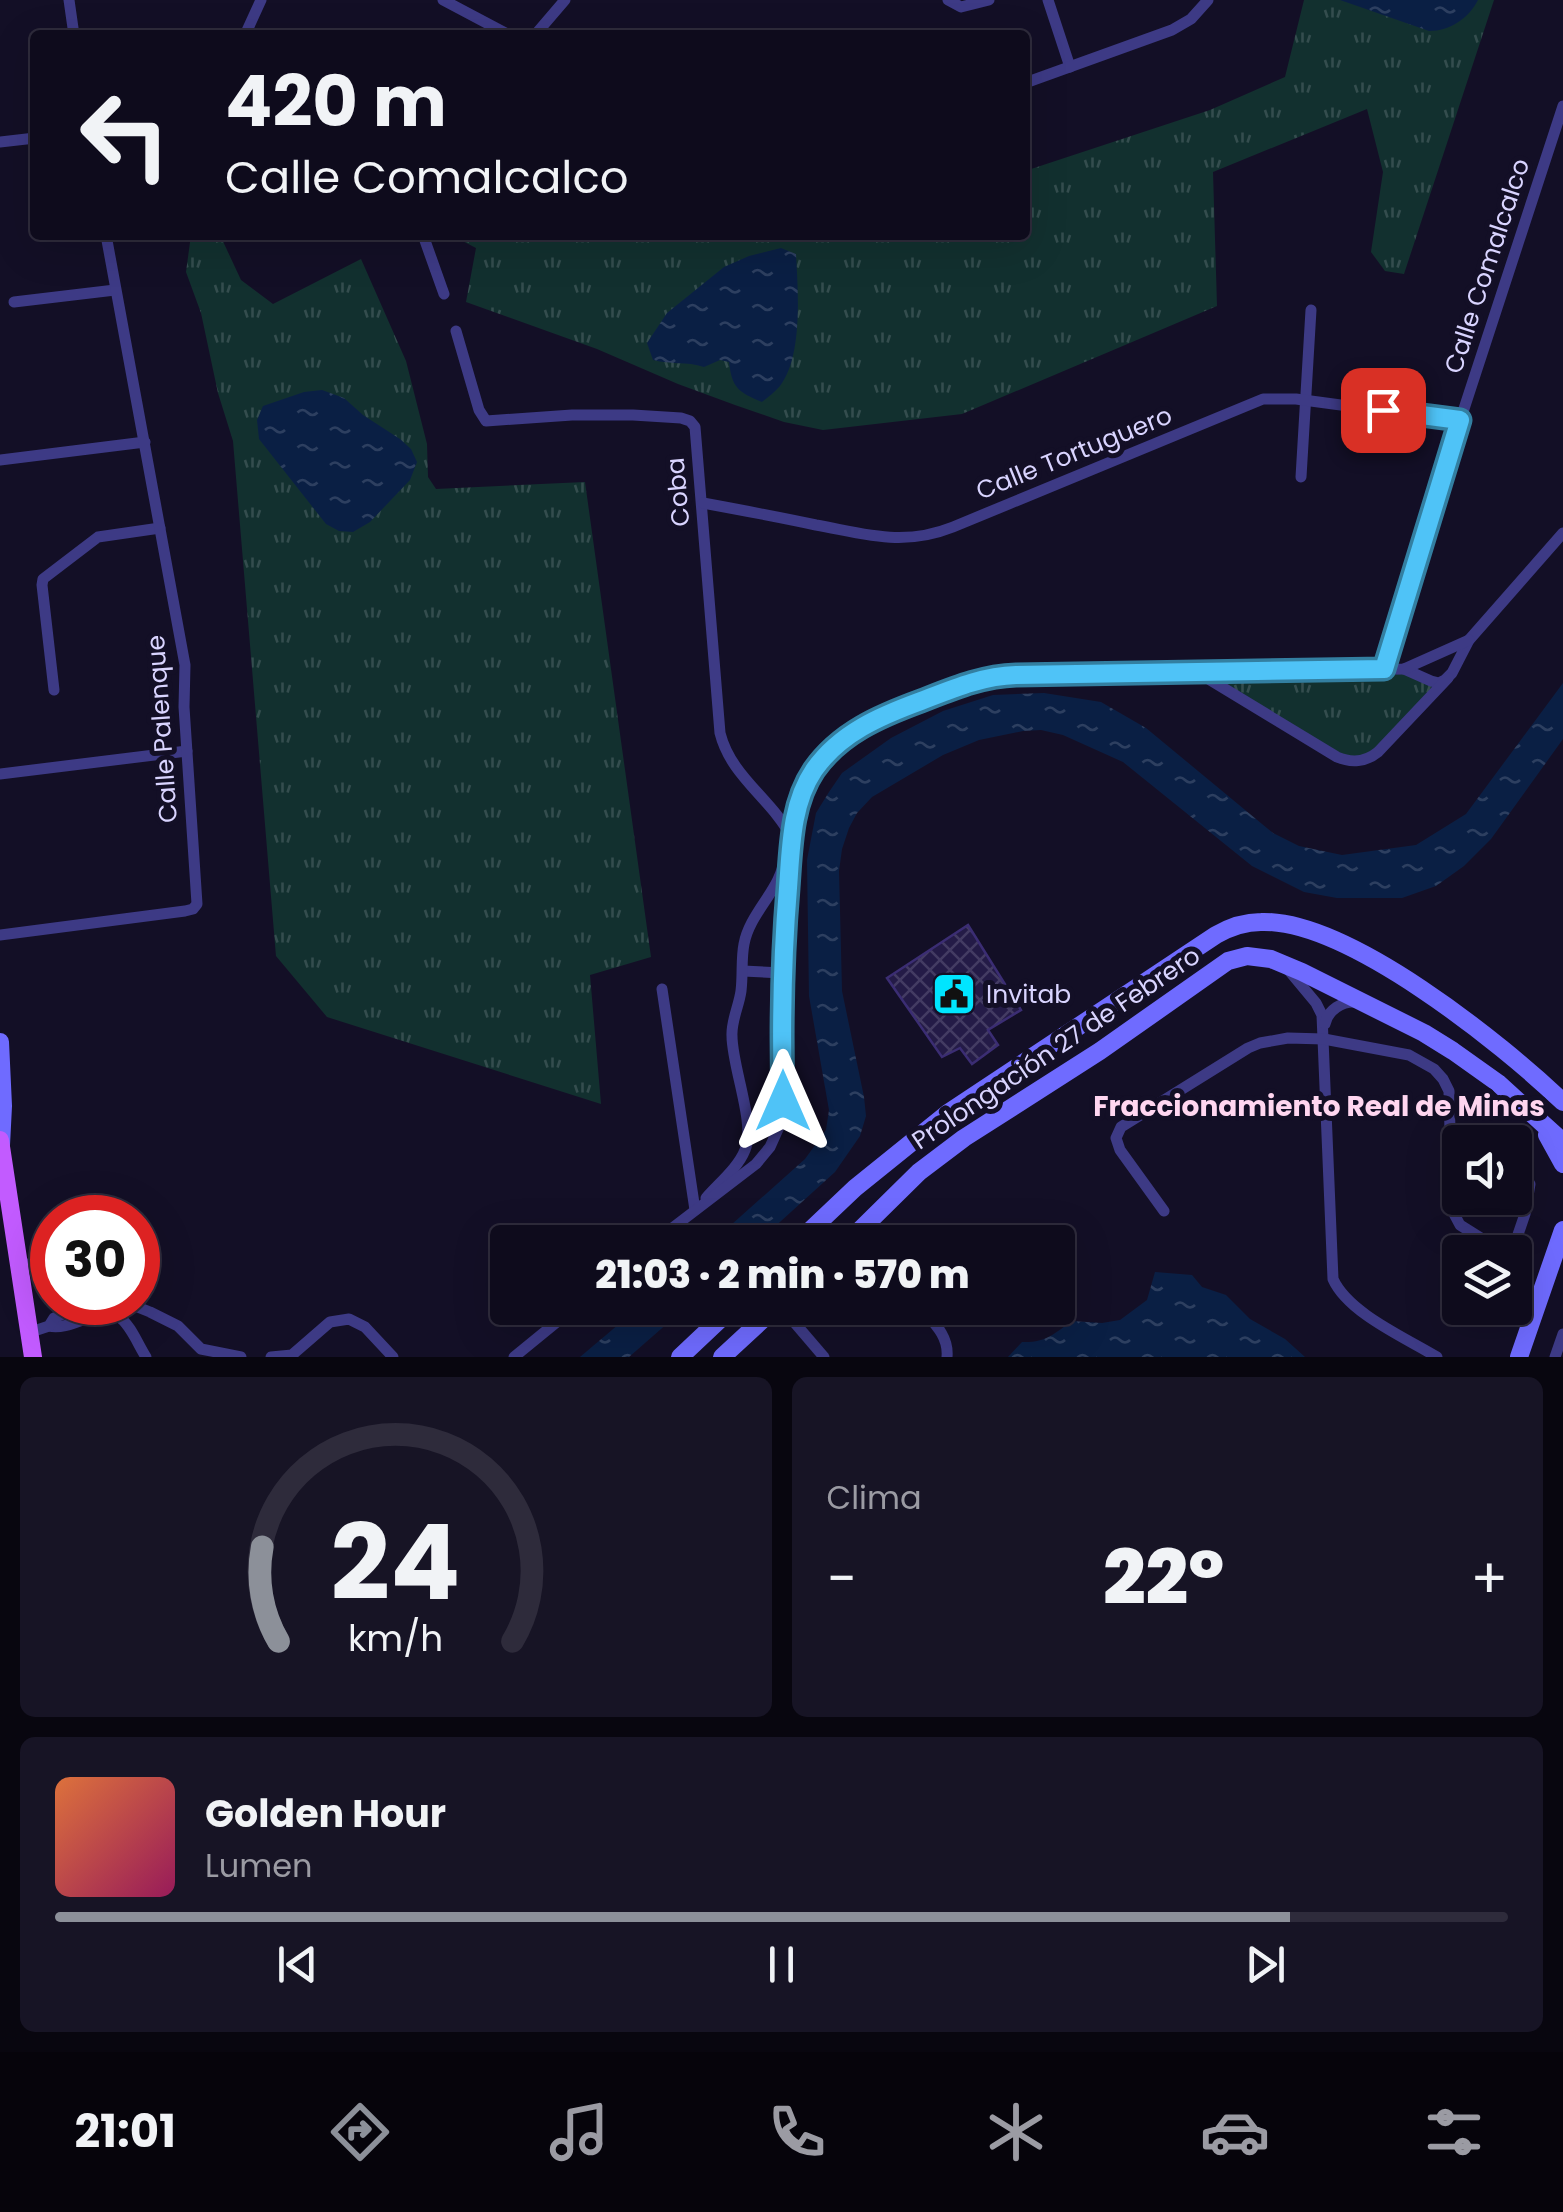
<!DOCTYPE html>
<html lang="es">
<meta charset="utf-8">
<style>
body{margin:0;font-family:Poppins,sans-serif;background:#171425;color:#f1f3f6;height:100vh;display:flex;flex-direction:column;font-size:38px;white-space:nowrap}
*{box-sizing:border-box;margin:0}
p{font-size:32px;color:#9b9ba3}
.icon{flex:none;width:55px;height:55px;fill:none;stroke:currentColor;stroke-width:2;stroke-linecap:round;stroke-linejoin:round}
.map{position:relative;height:1357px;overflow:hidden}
.sheet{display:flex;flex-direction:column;gap:20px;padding:20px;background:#08060f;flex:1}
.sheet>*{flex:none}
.top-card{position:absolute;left:30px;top:30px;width:1000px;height:210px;border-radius:10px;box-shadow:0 10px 40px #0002,0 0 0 2px #2e2b3b;background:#0e0b1c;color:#f1f3f6;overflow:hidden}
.controls{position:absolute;left:1442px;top:1125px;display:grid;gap:20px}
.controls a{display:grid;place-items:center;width:90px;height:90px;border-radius:10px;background:#0e0b1c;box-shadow:0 10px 40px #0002,0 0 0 2px #2e2b3b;font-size:50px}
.speed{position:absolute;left:30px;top:1195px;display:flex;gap:20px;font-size:50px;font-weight:700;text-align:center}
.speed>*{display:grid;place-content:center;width:130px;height:130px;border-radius:50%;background:#0e0b1c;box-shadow:0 10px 40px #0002,0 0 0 2px #2e2b3b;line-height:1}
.speed .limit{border:15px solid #d22;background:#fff;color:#111}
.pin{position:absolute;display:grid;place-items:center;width:85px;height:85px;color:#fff;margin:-42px;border-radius:20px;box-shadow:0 5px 15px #0006}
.me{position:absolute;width:110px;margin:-55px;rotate:0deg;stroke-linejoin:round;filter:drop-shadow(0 0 8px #0008)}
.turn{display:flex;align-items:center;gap:35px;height:210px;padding:0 30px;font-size:45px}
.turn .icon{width:130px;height:130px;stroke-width:2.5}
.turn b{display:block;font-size:70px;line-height:85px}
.big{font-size:75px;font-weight:800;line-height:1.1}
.sheet .tile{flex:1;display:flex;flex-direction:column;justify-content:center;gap:15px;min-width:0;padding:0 35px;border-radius:15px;background:#171425}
.sheet .dial{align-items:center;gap:0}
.dial svg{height:260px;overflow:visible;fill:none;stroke:#2e2b3b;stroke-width:7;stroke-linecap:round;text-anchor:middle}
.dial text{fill:#f1f3f6;stroke:none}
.song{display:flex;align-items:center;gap:30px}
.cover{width:120px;height:120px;border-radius:15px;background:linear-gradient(135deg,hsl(20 70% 55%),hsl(330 70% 35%))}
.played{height:10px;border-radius:5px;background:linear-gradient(90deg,#8c9099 85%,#2e2b3b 85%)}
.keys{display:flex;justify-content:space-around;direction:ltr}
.heat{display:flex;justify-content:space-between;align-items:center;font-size:55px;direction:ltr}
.sheet .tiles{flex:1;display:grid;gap:20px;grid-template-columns:1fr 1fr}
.tile:last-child{grid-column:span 2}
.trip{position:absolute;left:490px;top:1225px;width:585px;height:100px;border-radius:10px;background:#0e0b1c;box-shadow:0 10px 40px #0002,0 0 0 2px #2e2b3b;font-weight:800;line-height:100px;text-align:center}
.tabs{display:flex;height:160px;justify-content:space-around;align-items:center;background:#06040b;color:#9b9ba3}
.tabs .icon{width:70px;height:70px}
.tabs .on{color:#8c9099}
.tabs b{font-size:45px;color:#f1f3f6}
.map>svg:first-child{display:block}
.grass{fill:url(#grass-tufts)}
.water{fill:url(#water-ripples)}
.building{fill:url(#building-cross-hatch);stroke:#3b2d73;stroke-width:2.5}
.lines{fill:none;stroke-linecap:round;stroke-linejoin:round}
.street{stroke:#3d3a85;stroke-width:11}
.secondary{stroke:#6f6bff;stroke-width:18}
.primary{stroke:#c25bff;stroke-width:18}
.route-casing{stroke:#337fa1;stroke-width:25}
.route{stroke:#4fc3f7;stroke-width:18}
.labels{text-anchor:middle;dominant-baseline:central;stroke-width:10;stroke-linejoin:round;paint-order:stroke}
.street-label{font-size:25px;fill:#d9d4ff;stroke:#130f26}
.poi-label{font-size:25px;fill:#d9d4ff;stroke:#130f26;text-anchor:start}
.neighbourhood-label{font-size:28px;font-weight:bold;fill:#ffd6f0;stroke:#130f26}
</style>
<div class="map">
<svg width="1563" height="1357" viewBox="0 0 1563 1357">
<defs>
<pattern id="grass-tufts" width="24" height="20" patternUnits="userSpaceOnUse" patternTransform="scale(2.5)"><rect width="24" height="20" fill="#12302f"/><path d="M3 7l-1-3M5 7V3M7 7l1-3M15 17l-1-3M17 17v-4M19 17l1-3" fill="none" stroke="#344d4e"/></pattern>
<pattern id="water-ripples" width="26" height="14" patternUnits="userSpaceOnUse" patternTransform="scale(2.5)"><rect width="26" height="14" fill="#0a1f44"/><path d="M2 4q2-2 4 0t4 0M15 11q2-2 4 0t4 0" fill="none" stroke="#2d3f60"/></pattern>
<pattern id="building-cross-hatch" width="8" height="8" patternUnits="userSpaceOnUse" patternTransform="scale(2.5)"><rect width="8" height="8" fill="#241b47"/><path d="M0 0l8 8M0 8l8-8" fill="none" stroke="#433b63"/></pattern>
</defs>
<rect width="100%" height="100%" fill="#130f26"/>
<g class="grass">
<path d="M1304,0h190l-90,274 -19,-3 -14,-19 12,-80 -16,-63 -154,63 4,134 -255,108 -139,16 -39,-8 -49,-17 -57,-21 -81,-35 -131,-47 10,-54 -25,-13h574v-64l185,-61 75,-33z"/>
<path d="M191,235h29l21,45 32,24 88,-45 45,102 21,83 1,33 8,12 149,-7 66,475 -61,18 11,129 -274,-87 -51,-61 -43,-515 -15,-48 -17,-80 -15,-41z"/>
<path d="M1404,669l27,12 4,10 -51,56 -36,14 -151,-89z"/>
</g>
<g class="water">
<path d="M1340,0h138c-9,18 -28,31 -49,31z"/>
<path d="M781,248l15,6c2,37 7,102 -16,132 -5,6 -12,11 -18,16 -24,-10 -30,-14 -33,-40l-9,-2 -16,7c-18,-6 -33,-2 -51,-7l-6,-17 20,-30 57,-46 25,-11z"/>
<path d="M322,390l22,8 19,17 37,24 11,10 6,13 -7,18 -40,42 -17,10 -14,-1 -13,-7 -67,-85 -2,-19 6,-14 41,-14z"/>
<path d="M1563,683v56l-72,100 -27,27 -28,20 -34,12h-65l-33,-6 -52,-26 -129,-104 -60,-27 -22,-5 -18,1 -44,9 -36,15 -71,42 -15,16 -8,15 -7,21 -3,22 3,120 22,106 2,19 -6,20 -25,36 -77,70h-46l93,-83 21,-29 3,-20 -20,-114 -2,-136 9,-47 13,-21 13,-19 49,-35 52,-27 50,-16 51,-2 57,9 45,26 127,105 26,13 43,9 74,-10 50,-31z"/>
<path d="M1155,1272l37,3 10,12 24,8 24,24 35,20 20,18h-297l14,-15c23,1 32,-8 50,-21l30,2 18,-3 27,-20z"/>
<path d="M638,1308h47l-56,49h-49z"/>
</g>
<path class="building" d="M968,925l53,85 -33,20 10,15 -26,19 -12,-16 -18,9 -55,-79z"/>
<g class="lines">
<g class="street">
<path d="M69,0l5,35"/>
<path d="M443,0l66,35"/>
<path d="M948,0l13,7 28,-7"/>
<path d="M1048,0l22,67"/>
<path d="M245,35l16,-35"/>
<path d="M535,35l30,-35"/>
<path d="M1025,83l147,-53 19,-11 17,-19"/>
<path d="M0,142l35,-4"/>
<path d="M423,235l21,59"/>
<path d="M14,302l101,-12"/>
<path d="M456,331l23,79 7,11 86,-6h61l48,3 9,3 5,6 25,306c11,44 52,66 72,105"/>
<path d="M0,460l145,-18"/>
<path d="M1301,477l10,-167"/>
<path d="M703,503c38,7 76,14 113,22 50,9 87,22 137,2l310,-128h33l164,22"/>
<path d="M1383,669l77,-248 103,-315"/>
<path d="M1404,669l27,12 8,2 6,-3 7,-7 17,-33 94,-107"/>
<path d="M1197,672l140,85c14,6 29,5 41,-5l70,-74"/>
<path d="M54,690l-12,-105 1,-6 55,-42 62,-9"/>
<path d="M0,774l187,-23"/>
<path d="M0,935l185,-24 8,-2 4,-5 -13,-197 1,-42 -79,-430"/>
<path d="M1286,967l30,36 6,12 11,264c15,34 73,59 104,78"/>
<path d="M743,971l39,2"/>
<path d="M662,989l33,221"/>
<path d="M1325,1024c3,-14 17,-23 31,-22"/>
<path d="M706,1198c12,-14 32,-30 39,-48 11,-26 -13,-83 -13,-114 -1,-15 7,-30 9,-45 2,-16 0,-32 3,-47 6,-33 39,-55 41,-90"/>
<path d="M1164,1211l-44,-61 -4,-12 5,-11 127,-79 12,-5 28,-5 36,1 85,16 25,14 9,10 6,12 3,119 8,15 43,27"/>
<path d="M654,1242l102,-78 14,-17 9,-20 4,-26 -1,-143 10,-120 10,-46 9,-18 17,-20 21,-19 36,-21 90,-34 28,-5 401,-6 65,-29"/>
<path d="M1512,1252l13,-38 5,-30 -15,-18"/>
<path d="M19,1261l33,13"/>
<path d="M125,1302l25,10 28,14 23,23 40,8"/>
<path d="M782,1308l42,49"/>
<path d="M921,1308c13,15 28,28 26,49"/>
<path d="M49,1326c22,6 52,-22 70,-9 12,8 19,28 27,40"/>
<path d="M31,1332l18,-6 5,-8 37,-16"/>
<path d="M271,1357l21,-2 38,-33 19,-3 16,8 28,30"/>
<path d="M514,1357l60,-49"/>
<path d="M1555,1357l8,-23"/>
</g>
<g class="secondary">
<path d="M0,1042l3,64 -2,39"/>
<path d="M1547,1135l16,29"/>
<path d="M798,1242l57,-54 93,-75 268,-178c14,-8 29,-13 45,-13 86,-3 240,121 302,180"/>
<path d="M848,1242l71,-70 45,-34 136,-87 128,-90 19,-5 24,3 31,13 122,61 29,18 45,32 65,59"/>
<path d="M680,1357l52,-49"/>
<path d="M722,1357l53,-49"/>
<path d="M1519,1357l44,-127"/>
</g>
<path class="primary" d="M0,1140l33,217"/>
</g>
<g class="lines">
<g class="route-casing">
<path id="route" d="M783,1101c-2,-72 -1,-142 5,-213 3,-40 3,-84 26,-118 26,-37 66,-54 107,-69 31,-12 61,-25 95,-26l368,-6 76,-249 -77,-10"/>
</g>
<use href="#route" class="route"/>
</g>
<defs>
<g id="civic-square" transform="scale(2.25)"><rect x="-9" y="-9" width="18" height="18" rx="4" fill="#00e5ff" stroke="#130f26"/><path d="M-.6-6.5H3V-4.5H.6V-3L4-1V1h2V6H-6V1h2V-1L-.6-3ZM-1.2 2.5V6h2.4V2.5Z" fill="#111"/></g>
</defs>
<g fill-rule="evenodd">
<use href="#civic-square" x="954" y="994"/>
</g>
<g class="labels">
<g class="street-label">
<text transform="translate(1487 266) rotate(-72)">Calle Comalcalco</text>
<text transform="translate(1074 453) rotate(-22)">Calle Tortuguero</text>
<text transform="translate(678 492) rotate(-95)">Coba</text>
<text transform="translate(162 729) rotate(-94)">Calle Palenque</text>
<text transform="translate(1056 1048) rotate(-34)">Prolongación 27 de Febrero</text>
</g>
<g class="poi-label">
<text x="986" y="994">Invitab</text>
</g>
<g class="neighbourhood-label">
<text x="1319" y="1106">Fraccionamiento Real de Minas</text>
</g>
</g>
</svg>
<div class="controls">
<a><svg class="icon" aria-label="sound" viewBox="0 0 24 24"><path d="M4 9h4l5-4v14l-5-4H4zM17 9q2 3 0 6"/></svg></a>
<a><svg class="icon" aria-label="layers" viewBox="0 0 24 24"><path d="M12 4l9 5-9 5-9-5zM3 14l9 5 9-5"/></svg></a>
</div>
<div class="speed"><div class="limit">30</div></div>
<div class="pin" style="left:1383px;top:410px;background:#d93025"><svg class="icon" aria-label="arrive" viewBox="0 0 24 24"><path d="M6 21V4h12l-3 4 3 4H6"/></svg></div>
<svg class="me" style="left:783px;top:1101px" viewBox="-20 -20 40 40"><path d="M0-17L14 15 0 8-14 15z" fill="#4fc3f7" stroke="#fff" stroke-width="4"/></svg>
<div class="trip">21:03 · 2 min · 570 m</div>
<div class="top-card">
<div class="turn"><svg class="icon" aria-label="left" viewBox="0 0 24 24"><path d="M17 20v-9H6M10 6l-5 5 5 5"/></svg><div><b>420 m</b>Calle Comalcalco</div></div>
</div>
</div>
<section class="sheet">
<div class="tiles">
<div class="tile dial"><svg viewBox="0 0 100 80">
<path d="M14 69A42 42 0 1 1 86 69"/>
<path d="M14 69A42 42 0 0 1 9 40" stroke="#8c9099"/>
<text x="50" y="56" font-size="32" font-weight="700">24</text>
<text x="50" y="72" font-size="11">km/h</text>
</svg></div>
<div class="tile"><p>Clima</p>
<div class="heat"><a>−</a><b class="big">22°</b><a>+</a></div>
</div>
<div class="tile">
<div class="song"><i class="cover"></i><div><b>Golden Hour</b><p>Lumen</p></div></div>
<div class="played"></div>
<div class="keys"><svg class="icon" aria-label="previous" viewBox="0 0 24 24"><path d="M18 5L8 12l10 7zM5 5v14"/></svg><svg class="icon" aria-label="pause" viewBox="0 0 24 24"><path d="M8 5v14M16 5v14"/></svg><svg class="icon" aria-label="next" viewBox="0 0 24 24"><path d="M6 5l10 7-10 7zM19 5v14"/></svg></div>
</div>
</div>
</section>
<nav class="tabs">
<b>21:01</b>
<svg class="icon on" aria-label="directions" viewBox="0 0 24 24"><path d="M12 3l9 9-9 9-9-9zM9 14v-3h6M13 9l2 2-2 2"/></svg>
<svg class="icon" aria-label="music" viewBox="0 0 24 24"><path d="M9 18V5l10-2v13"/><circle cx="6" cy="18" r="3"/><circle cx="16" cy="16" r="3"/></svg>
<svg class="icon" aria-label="phone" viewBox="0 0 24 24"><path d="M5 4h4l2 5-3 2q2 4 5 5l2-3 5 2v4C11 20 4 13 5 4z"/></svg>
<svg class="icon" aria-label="climate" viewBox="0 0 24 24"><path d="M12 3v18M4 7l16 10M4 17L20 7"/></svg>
<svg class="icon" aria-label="car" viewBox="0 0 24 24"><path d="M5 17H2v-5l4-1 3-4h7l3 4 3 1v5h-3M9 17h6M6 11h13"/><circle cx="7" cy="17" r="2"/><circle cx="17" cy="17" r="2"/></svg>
<svg class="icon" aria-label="filters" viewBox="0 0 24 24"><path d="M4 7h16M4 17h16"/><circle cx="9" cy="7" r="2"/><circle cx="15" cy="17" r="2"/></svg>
</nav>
